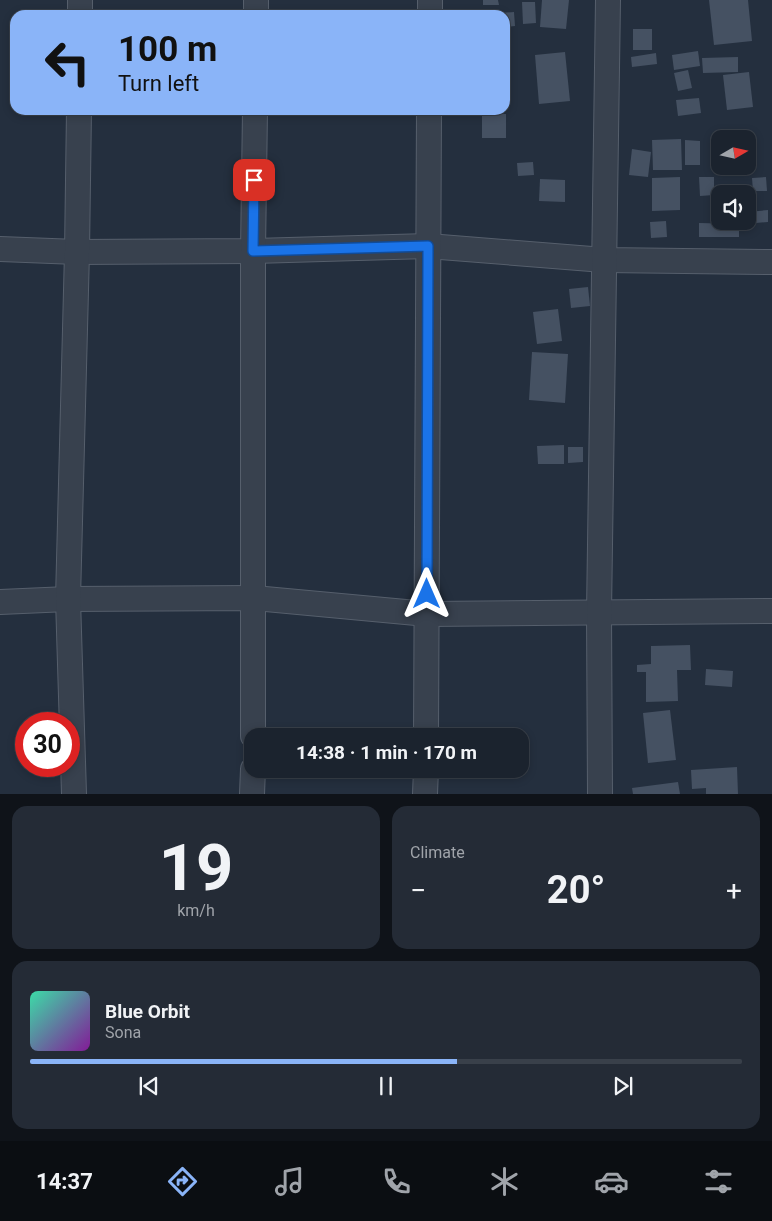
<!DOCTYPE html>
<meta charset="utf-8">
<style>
body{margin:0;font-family:Roboto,sans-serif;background:#242b36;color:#f1f3f6;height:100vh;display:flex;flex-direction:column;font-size:19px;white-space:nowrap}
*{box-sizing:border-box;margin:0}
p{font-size:16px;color:#a0a4aa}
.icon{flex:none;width:28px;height:28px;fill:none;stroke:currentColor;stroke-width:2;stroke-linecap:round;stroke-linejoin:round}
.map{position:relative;height:794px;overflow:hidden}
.side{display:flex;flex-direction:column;gap:12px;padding:12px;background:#0f1319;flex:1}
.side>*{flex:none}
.banner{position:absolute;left:10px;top:10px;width:500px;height:105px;border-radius:15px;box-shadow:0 2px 8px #0003,0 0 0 1px #39404a;background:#8ab4f8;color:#111;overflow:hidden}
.needle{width:32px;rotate:81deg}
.fabs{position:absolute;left:711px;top:130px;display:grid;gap:10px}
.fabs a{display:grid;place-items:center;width:45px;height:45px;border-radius:10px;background:#1b232e;box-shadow:0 2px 8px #0003,0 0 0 1px #39404a;font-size:25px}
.speed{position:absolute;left:15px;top:712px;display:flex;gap:10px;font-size:25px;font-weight:700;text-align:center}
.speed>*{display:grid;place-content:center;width:65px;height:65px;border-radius:50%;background:#1b232e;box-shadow:0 2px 8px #0003,0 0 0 1px #39404a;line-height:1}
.speed .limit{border:8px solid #d22;background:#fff;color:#111}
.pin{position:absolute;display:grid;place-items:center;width:42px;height:42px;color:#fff;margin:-21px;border-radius:10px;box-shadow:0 2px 8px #0006}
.me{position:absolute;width:55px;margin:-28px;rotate:0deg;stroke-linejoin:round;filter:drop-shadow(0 0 4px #0008)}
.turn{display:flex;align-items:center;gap:18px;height:105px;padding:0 25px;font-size:22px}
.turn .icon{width:65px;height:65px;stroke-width:2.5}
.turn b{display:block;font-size:35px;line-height:42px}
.big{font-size:38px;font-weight:700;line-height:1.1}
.side .card{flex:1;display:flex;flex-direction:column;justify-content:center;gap:8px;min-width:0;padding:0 18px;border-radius:15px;background:#242b36}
.side .dial{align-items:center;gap:0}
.dial b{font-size:65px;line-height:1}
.song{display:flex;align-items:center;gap:15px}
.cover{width:60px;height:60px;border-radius:8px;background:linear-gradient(135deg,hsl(160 70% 55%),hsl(290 70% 35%))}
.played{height:5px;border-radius:2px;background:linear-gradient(90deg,#8ab4f8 60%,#39404a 60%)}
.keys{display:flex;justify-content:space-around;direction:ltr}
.heat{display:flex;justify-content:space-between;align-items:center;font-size:28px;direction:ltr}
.side .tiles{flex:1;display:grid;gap:12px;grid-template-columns:1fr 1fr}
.card:last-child{grid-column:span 2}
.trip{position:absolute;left:244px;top:728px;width:285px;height:50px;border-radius:15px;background:#1b232e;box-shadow:0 2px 8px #0003,0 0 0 1px #39404a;font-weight:700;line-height:50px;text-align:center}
.dock{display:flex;height:80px;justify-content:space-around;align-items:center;background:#0b0e12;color:#a0a4aa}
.dock .icon{width:35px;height:35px}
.dock .current{color:#8ab4f8}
.dock b{font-size:22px;color:#f1f3f6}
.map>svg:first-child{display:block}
.building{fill:#455162}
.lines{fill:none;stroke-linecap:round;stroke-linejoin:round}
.minor-casing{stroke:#565f6c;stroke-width:26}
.minor{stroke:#38414e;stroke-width:24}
.route-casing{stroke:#114b97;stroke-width:12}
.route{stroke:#1a73e8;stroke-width:9}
</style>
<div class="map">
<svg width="772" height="794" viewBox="0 0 772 794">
<rect width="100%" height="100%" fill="#242f3e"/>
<g class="building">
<path d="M483,0h15l1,5h-16z"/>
<path d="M542,0h27l-3,29 -26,-2z"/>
<path d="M709,0h39l4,41 -38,4z"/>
<path d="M522,2h13l1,21 -13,1z"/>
<path d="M514,12l1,14 -10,1v-12h-6v-2z"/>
<rect x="633" y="29" width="19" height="21"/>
<path d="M698,51l2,15 -26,4 -2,-15z"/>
<path d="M565,52l5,49 -31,3 -4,-49z"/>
<path d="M656,53l1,11 -25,3 -1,-10z"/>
<path d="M738,57v15l-35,1 -1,-15z"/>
<path d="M688,70l4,18 -14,3 -4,-18z"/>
<path d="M749,72l4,35 -26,3 -4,-35z"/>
<path d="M699,98l2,15 -23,3 -2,-16z"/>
<path d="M482,113l24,1v24h-24z"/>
<path d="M681,139l1,31h-29l-1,-30z"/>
<path d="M685,140l15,1v24h-15z"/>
<path d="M632,149l19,3 -3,25 -19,-2z"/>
<path d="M533,162l1,13 -16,1 -1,-13z"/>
<path d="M680,177v33l-28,1v-33z"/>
<path d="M699,177h15v18l-14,1z"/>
<path d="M766,177l1,14h-14l-1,-13z"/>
<path d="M540,179l25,1v22l-26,-1z"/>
<path d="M740,187l1,7h-13v-5z"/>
<path d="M720,207v15l-6,1 -2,-15z"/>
<path d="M768,210v12l-23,2v-3h3v-9z"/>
<path d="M666,221l1,16 -16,1 -1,-16z"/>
<path d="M699,223l40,1v13h-40z"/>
<path d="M588,287l2,19 -19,2 -2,-19z"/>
<path d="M558,309l4,32 -25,3 -4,-32z"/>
<path d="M532,352l36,2 -3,49 -36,-3z"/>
<path d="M564,445v19h-26l-1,-18z"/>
<path d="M568,447h15v15l-15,1z"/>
<path d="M690,645l1,25h-14l1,31 -32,1v-30h-9v-7l14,-1v-18z"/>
<path d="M706,669l27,2 -1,16 -27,-2z"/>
<path d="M670,710l6,50 -28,3 -5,-50z"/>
<path d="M737,767l1,27h-32v-6l-14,1 -1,-19z"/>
<path d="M678,782l2,12h-47l-1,-6z"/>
</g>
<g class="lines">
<g class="minor-casing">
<g id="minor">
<path d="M80,15v-15"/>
<path d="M256,15v-15"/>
<path d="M430,15v-15"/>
<path d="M0,249l77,3 176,-1 175,-5 176,14 168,2"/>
<path d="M0,602l68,-3 186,-1 173,16 345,-3"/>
<path d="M253,736v-485l2,-141"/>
<path d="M426,736l3,-626"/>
<path d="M74,794l-6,-195 9,-347 2,-142"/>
<path d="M252,794l1,-25"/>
<path d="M425,794l1,-25"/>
<path d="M600,794l-1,-181 9,-613"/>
</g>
</g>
<use href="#minor" class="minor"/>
</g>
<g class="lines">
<g class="route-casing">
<path id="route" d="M254,180l-1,71 175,-5 -1,348"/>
</g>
<use href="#route" class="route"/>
</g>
</svg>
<div class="fabs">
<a><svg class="needle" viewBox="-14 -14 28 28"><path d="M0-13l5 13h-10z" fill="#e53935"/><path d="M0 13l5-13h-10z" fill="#a0a4aa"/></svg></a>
<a><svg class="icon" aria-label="sound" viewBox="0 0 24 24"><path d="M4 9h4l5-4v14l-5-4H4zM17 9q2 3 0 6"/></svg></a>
</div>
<div class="speed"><div class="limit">30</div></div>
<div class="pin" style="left:254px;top:180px;background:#d93025"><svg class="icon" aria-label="arrive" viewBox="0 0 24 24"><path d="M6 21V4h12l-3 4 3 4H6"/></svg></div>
<svg class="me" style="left:427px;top:594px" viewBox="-20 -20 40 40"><path d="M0-17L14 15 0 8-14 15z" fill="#1a73e8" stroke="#fff" stroke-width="4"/></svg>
<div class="trip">14:38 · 1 min · 170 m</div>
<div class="banner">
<div class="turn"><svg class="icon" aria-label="left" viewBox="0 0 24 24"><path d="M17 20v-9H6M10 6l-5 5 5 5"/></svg><div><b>100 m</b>Turn left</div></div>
</div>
</div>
<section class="side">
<div class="tiles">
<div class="card dial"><b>19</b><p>km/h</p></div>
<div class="card"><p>Climate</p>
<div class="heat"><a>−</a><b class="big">20°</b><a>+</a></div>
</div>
<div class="card">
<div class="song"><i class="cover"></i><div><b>Blue Orbit</b><p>Sona</p></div></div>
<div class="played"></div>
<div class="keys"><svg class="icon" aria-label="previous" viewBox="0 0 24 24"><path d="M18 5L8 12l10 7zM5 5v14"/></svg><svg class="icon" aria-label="pause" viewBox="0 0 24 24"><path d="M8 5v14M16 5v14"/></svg><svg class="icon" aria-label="next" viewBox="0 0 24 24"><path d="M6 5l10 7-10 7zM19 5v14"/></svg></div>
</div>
</div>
</section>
<nav class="dock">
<b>14:37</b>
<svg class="icon current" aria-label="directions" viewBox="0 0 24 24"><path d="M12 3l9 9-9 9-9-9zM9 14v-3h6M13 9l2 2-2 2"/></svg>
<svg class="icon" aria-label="music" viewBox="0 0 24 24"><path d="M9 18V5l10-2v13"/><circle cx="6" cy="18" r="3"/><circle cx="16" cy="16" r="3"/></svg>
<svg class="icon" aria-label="phone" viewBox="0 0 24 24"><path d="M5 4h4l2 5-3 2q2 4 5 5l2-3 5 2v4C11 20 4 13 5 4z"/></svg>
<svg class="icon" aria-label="climate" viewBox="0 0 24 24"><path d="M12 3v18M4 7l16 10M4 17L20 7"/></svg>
<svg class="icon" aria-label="car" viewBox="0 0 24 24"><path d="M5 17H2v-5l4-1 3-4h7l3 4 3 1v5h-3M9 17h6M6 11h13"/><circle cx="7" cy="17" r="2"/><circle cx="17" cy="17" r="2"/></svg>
<svg class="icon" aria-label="filters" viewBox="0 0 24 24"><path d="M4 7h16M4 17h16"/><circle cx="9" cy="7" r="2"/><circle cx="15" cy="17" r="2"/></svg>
</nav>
